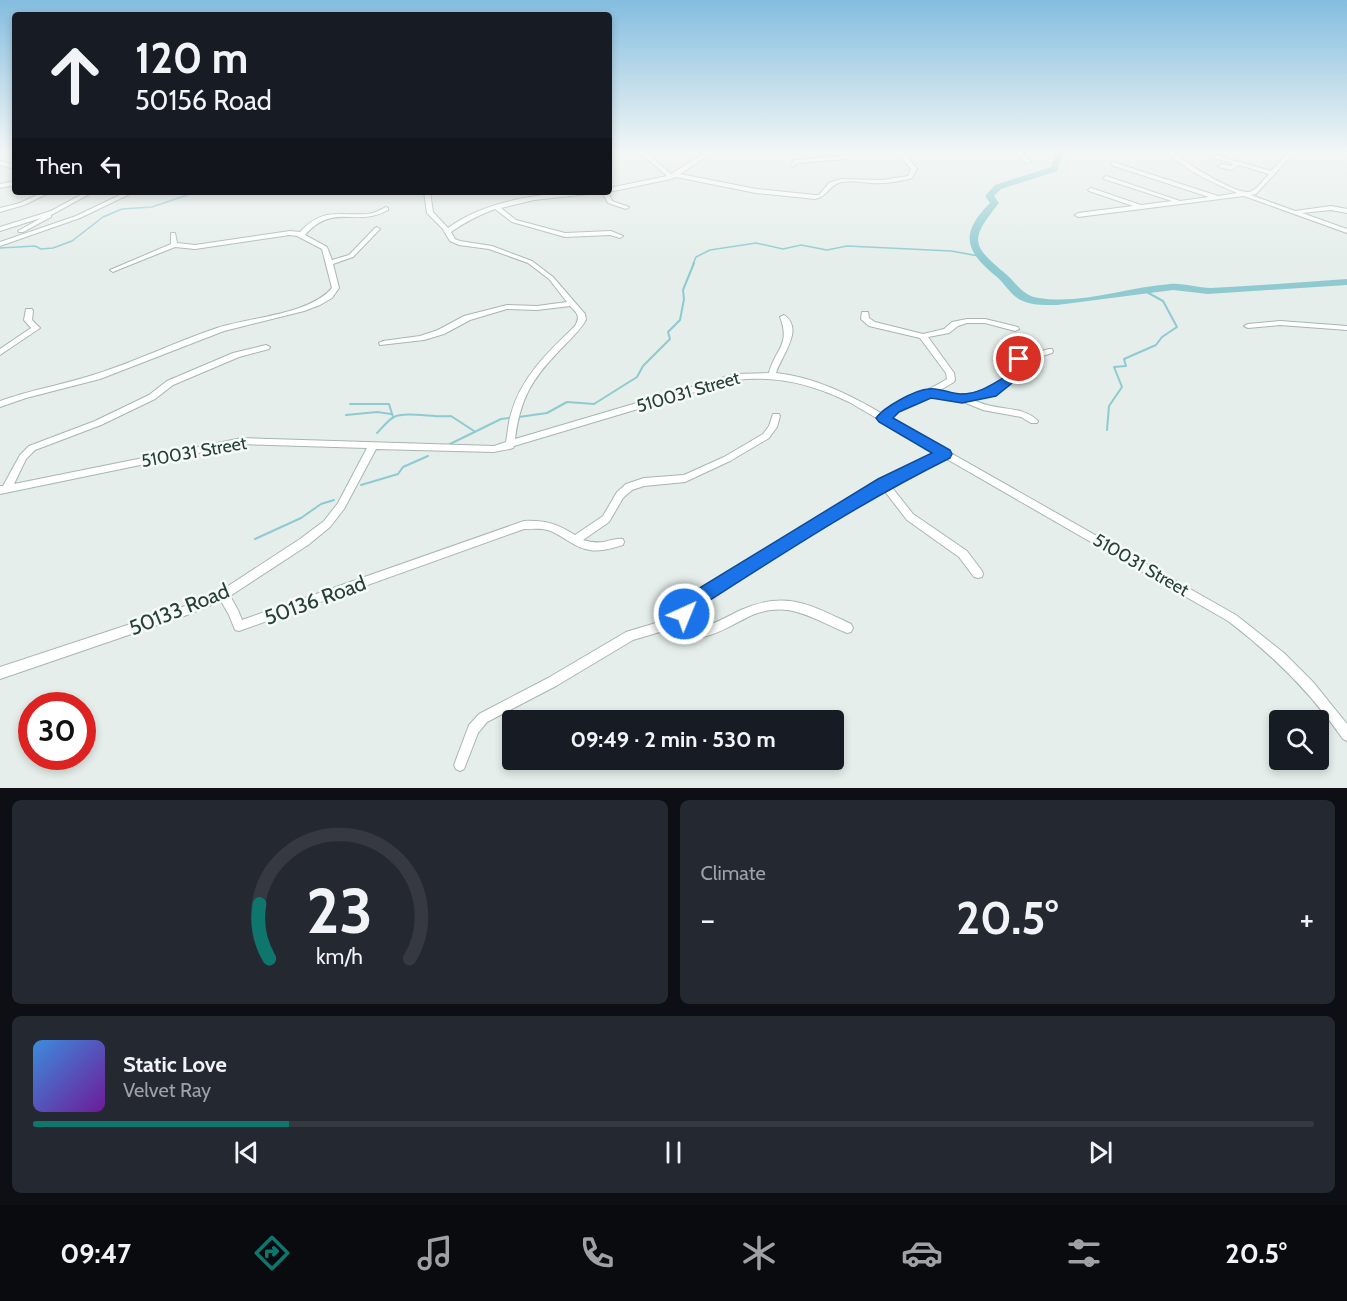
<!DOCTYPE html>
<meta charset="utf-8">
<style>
body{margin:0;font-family:Cabin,sans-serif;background:#242831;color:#f1f3f6;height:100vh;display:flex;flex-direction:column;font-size:22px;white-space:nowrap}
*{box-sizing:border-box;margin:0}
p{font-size:20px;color:#9ea1a6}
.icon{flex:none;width:33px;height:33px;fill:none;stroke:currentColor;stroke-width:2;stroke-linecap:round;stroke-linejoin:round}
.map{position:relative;height:788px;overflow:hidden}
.side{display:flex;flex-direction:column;gap:12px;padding:12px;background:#0d0f14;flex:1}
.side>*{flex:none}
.banner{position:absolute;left:12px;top:12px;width:600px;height:183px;border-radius:6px;box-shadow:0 3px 9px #0003;background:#171b24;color:#f1f3f6;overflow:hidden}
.fabs{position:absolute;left:1269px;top:710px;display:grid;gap:12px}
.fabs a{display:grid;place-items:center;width:60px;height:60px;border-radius:6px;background:#171b24;box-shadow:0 3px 9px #0003;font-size:30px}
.speed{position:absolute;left:18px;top:692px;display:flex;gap:12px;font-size:30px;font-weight:700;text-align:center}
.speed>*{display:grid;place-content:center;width:78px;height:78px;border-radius:50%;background:#171b24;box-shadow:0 3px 9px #0003;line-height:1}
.speed .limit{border:9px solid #d22;background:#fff;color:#111}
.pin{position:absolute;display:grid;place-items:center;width:51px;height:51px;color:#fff;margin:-26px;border:3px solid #fff;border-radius:50%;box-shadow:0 2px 6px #0007}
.me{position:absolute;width:66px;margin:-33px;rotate:44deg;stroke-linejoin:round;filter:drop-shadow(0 0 4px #0008)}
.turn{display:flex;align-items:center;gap:21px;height:126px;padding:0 24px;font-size:27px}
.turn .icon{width:78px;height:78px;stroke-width:2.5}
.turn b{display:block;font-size:42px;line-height:51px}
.then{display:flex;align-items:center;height:57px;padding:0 24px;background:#0003;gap:12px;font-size:22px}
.big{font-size:45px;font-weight:800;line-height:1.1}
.side .card{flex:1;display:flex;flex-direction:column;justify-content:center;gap:9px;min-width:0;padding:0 21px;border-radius:9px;background:#242831}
.side .dial{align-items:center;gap:0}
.dial svg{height:156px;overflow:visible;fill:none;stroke:#363941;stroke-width:7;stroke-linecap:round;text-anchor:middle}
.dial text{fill:#f1f3f6;stroke:none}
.song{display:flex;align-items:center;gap:18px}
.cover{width:72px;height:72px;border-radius:9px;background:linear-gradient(135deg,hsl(210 70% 55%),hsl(280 70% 35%))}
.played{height:6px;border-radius:3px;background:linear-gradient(90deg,#0f766e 20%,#363941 20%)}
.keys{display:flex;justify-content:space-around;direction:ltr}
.heat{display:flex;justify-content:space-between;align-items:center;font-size:33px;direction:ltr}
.side .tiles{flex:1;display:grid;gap:12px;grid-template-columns:1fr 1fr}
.card:last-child{grid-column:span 2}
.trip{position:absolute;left:502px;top:710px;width:342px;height:60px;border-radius:6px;background:#171b24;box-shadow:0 3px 9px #0003;font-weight:800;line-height:60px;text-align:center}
.tabs{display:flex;height:96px;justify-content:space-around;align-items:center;background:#090b0e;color:#9ea1a6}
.tabs .icon{width:42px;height:42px}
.tabs .selected{color:#0f766e}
.tabs b{font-size:27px;color:#f1f3f6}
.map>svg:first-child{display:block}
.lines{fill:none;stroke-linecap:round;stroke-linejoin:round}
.stream-far1{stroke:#8fcad1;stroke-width:1.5}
.stream{stroke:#8fcad1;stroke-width:2}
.river{fill:#8fcad1;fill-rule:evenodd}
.minor-casing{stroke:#a7b6b1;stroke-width:2}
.minor{fill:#fff;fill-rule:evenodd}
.route{fill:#1a73e8;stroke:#114b97;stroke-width:1.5}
.labels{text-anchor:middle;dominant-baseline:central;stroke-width:5;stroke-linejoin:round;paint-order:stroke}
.street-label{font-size:18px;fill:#244037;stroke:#f6faf8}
.near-street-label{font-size:21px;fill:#244037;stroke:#f6faf8}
</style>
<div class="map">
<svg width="1347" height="788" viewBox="0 0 1347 788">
<rect width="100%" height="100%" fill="#e5eeea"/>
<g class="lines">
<g class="stream-far1">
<path d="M0,248l35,-2 6,3 12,-1 19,-7 31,-24 19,-8 30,-2 44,-15"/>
<path d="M693,264l3,-7 14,-7 46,-7 27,6 18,-4 26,5 20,-4 104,5 28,5"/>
</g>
<g class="stream">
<path d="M350,404h39l4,13"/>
<path d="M346,415l31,-3 14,2"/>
<path d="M519,417l28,-4 20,-11 27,2 43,-27 6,-11 27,-27 -2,-7 12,-12 4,-21 -1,-9 11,-27"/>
<path d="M1107,430l2,-24 13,-19 -8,-20 12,-1 -2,-7 32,-14 6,-8 15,-10 -14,-26 -20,-11"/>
<path d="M377,433c5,-5 11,-13 17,-16 11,-6 42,1 57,-1l23,15"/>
<path d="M450,444l51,-25 8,-1"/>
<path d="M361,485l37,-11 5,-7 25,-11"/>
<path d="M255,539l46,-21 20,-14 13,-4"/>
</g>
<path class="river" d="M1052,153h9l2,2 -6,16 -56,18 -7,7 5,7c-30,37 -28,42 8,72 11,10 16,21 32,23 43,7 88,-11 131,-14 14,-1 27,4 41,4 45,-2 91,-6 136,-9v6l-139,9 -35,-4 -116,15c-13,0 -30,1 -41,-8 -7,-5 -12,-14 -19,-20 -32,-26 -38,-43 -7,-74l-5,-7 10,-11 56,-18 4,-11z"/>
<g class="minor-casing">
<g id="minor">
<path d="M643,153h4l24,21 34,-21h7l-32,21 76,15 59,6h4l10,-12 12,-4 42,1 25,-4 3,-7 -13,-16h6l13,16 -5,9c-14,4 -28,6 -42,5 -9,-1 -19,-3 -28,-1 -14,3 -13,14 -27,17l-59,-6 -80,-16 -5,2 -62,13v-4l58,-12 -24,-21z"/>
<path d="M847,153h6l-8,6 -48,4 -4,4 -3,-2 5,-5 48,-4z"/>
<path d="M1016,153h6l9,9 -5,1z"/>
<path d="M1167,153c10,0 17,8 25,13 10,6 50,31 60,25 6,-3 12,-12 17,-17l-30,-9 -8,5 -12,-3 -1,-1 3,-2 9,2 4,-2 -34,-11h8l63,18 17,-18h6l-38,41 -5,1 44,16 36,-5 16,3v4l-16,-3 -29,3 45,16v4l-103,-37 -166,21 -3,-2 3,-2 55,-7 -44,-15 -1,-1 3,-2 50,17 31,-4 -68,-22 -1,-1 3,-2 74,25 29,-4 -98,-32v-2l2,-1 105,34 19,-3c-24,-10 -50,-22 -70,-40z"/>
<path d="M0,161l15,4v4l-15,-4z"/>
<path d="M15,181v4l-15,3v-4z"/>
<path d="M43,192h8l-27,13 -24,7v-4l20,-5z"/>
<path d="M86,192h7l-42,23v2l-28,15h-4l-1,-1 23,-13 -41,13v-4l51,-16z"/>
<path d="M126,192h8l-54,26 -80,28v-4l76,-26z"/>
<path d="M424,192h6l3,20 15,16c38,-28 97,-36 143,-36l-3,2 -54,6 -33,8 15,12 49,13 46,-2 12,5 -3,2 -10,-3 -45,2 -53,-15 -17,-13c-16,6 -30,13 -44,23l4,7 5,2 32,5 40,15 21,16 32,37 1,6c-7,12 -19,22 -28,32 -27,28 -38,48 -43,87l220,-65 34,-1c6,-24 22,-28 11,-56l4,-2c21,14 -3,41 -8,58 39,4 74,22 107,41 20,-14 43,-22 64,-35l-1,-6 -26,-35 -51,-12 -8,-7 1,-7h6l1,6 6,4 48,12 21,-5 8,-7 15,-3h18l33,8 1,2 -4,2 -30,-8h-18l-9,3 -9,7 -21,4 26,36 1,7 -1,2 -17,10c27,6 52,2 73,-17l3,-16 36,-10h3l1,2 -1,2 -32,10 -2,13c-11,14 -28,20 -46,24 5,1 10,4 15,5 18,5 37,2 51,16l-1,2h-6l-10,-6 -38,-7 -22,-9 -10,-1 -21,-4 -28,13 -13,9 347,197 48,38 29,29 34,42v17l-4,-2c-32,-46 -70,-84 -115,-118l-283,-163 -55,27 23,29 54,37 15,20 1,3 -1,3 -4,1 -4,-1 -15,-20 -52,-37 -24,-31 -190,117 -4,8 4,9 10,4c14,-4 25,-11 38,-17 45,-20 70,-5 110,14l2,4 -2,4 -4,1c-35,-14 -58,-34 -97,-17 -16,8 -30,17 -47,21l-18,-7 -2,-5 -50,15 -77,46 -69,36 -9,11 -14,36 -4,2 -4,-2 -2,-4 15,-40 10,-11 69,-36 78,-46 53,-16v-2l6,-14 196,-119 57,-27 -89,-52c-38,-18 -71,-27 -114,-22l-221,66 -1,2c-5,2 -12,2 -19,4l-118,-3 -32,60 -14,18 -22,18 -78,51 8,14 4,10 282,-99c21,-1 33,3 51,14l28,-19 14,-24 9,-8 18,-6 40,-3 40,-18 39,-23 6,-8 4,-12h6l1,2 -3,11 -8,11 -39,23 -45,21 -41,4 -12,4 -9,8 -14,24 -26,18c7,2 13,3 20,2 7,-1 12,-4 20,-3l1,3 -1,3c-11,3 -22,7 -33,5 -16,-2 -27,-15 -42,-20 -8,-2 -16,-1 -24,-1l-285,102 -4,-1 -6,-15 -8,-14 -34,14 -187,64v-12l185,-61 34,-14 81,-53 24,-18 14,-18 29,-55 -125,-4 -242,50v-8h3l17,-31 9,-9 66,-25 54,-26 18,-14 66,-28 33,-8 4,2 -1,2 -30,8 -66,28 -18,14 -54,26 -66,25 -9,9 -12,25 228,-46 252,8 12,-4c2,-9 2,-19 5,-28 10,-37 38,-63 64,-88 6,-10 2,-13 -5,-20l-33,4 -30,-1 -37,11 -26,14 -20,6 -44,5 -1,-2 4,-2 37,-5 18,-6 26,-14 43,-11 30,1 30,-4 -18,-23 -21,-16 -39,-14 -30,-4 -9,-4 -8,-13 -15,-15z"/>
<path d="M602,192h6l4,9 17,6 -3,2 -18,-6z"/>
<path d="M386,207l2,1v2c-32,18 -54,-8 -83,25l22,12 5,13 17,-5 26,-27 2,-1 3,2 -27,28 -20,7 6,24 -7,10 -12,7 -16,6 -80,20 -124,48 -74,19 -26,9v-6c30,-11 62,-16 93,-26 42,-13 82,-33 124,-47 33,-11 92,-13 115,-40l-10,-39 -25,-13 -7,-1 -95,14 -20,-2 -60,24 -2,1 -3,-2 61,-26v-11h4l2,10 18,2 95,-14 10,1c23,-25 38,-16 68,-18 7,-1 12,-4 18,-7z"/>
<path d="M26,309h6l1,2 -1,9 8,8 -40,27v-6l31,-21 -7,-8z"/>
<path d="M1280,321l67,5v4l-67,-5 -32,3 -4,-2 4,-2z"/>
</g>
</g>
<use href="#minor" class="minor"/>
</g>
<linearGradient id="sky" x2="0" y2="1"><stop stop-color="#84bddf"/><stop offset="0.58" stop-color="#f3f7f6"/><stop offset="1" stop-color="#f3f7f6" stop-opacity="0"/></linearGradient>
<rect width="1347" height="263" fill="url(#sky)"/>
<path class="route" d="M1019,355l7,4 -5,5v12l-25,20 -34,7 -31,-5 -32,14 -6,6 57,32 2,4 -2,4c-89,44 -171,98 -254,151l-5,11 -7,2 -6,-2 -3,-6 8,-16 195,-119 54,-26 -53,-31 -3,-4c8,-11 39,-28 52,-29 11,-2 22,5 33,5 18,0 32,-10 47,-19v-12z"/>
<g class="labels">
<g class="street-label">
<text transform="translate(688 392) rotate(-16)">510031 Street</text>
<text transform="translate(194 452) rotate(-10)">510031 Street</text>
<text transform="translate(1141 565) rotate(30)">510031 Street</text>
</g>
<g class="near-street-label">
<text transform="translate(315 600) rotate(-20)">50136 Road</text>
<text transform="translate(179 609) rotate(-22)">50133 Road</text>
</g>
</g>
</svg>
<div class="fabs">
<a><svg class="icon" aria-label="search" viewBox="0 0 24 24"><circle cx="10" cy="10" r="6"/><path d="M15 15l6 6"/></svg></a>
</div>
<div class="speed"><div class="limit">30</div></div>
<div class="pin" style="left:1019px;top:359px;background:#d93025"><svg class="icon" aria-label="arrive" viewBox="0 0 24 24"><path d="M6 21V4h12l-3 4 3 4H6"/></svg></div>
<svg class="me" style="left:684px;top:614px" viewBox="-20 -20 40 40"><circle r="17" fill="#1a73e8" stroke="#fff" stroke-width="3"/><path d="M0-11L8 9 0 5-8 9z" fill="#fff"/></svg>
<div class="trip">09:49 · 2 min · 530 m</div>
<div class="banner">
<div class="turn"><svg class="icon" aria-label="ahead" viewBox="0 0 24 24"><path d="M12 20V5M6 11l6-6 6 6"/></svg><div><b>120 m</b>50156 Road</div></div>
<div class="then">Then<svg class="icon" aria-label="left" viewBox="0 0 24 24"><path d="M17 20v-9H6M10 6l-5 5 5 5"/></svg></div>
</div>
</div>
<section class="side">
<div class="tiles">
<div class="card dial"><svg viewBox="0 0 100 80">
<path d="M14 69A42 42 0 1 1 86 69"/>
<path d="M14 69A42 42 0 0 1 9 41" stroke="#0f766e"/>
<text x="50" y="56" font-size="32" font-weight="700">23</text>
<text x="50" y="72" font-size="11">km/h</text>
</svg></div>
<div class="card"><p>Climate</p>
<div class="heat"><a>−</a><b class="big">20.5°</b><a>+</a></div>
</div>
<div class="card">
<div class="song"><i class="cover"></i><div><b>Static Love</b><p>Velvet Ray</p></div></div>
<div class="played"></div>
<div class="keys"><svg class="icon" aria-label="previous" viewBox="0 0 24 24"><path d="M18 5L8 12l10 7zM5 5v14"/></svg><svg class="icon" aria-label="pause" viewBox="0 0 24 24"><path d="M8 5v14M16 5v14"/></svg><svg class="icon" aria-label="next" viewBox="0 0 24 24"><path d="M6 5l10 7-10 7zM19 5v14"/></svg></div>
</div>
</div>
</section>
<nav class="tabs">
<b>09:47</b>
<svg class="icon selected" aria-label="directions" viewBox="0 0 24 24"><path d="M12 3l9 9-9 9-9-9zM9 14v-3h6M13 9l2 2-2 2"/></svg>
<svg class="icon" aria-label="music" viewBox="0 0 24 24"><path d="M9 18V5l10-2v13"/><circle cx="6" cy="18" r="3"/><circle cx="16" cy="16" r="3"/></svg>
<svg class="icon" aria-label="phone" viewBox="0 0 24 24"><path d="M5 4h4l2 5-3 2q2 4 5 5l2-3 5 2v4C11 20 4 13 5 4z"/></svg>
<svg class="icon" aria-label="climate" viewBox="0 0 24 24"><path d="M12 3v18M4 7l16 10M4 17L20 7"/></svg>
<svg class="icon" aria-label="car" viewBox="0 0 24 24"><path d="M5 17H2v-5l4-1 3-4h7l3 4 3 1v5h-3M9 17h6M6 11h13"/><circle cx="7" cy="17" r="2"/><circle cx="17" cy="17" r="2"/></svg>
<svg class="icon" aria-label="filters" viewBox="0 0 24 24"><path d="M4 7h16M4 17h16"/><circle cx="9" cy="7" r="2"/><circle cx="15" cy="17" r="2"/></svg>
<b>20.5°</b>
</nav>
